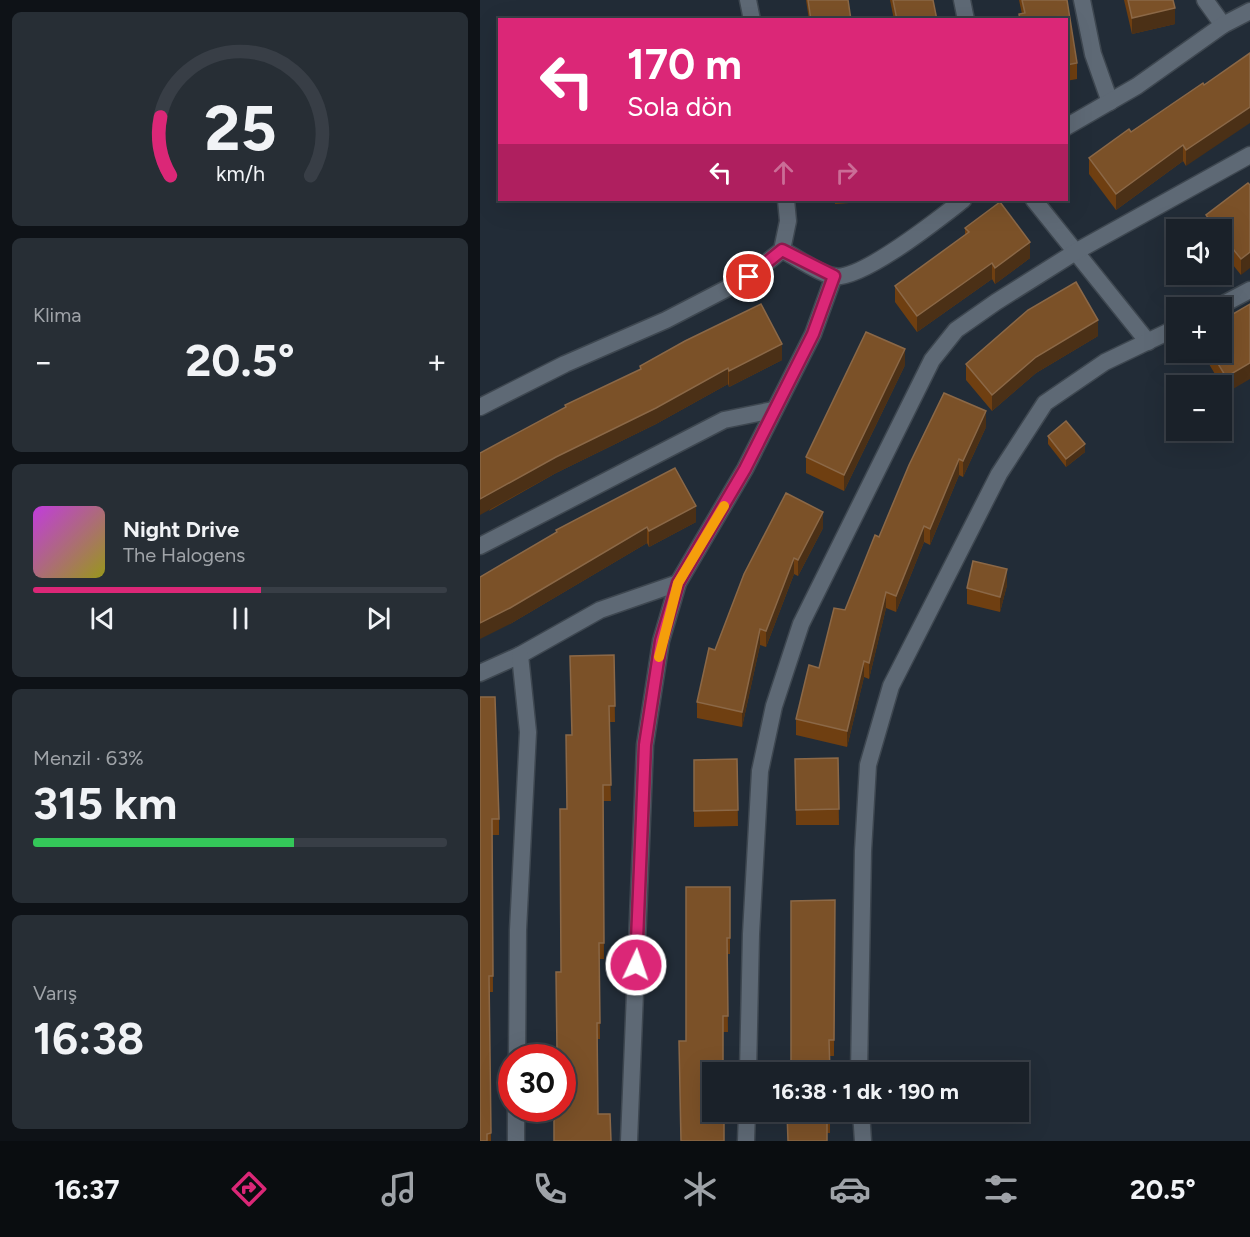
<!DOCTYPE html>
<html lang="tr">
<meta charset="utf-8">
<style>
body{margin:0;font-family:Figtree,sans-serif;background:#272e35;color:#f1f3f6;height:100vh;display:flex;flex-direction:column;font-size:22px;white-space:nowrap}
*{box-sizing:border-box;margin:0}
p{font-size:20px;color:#9fa3a8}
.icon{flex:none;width:33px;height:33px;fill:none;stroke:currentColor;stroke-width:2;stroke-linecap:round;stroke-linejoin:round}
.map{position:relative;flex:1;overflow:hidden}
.details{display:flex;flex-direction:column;gap:12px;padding:12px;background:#0e1217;width:480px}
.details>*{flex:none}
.top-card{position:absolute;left:18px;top:18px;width:570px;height:183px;border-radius:0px;box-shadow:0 6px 24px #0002,0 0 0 2px #383e46;background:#db2777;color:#fff;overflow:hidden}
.fabs{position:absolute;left:686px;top:219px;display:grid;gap:12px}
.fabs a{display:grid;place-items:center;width:66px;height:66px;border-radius:0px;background:#1a2129;box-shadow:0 6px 24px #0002,0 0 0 2px #383e46;font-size:30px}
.speed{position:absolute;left:18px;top:1044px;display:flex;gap:12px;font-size:30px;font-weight:700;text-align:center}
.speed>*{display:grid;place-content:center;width:78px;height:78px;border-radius:50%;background:#1a2129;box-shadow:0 6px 24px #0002,0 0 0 2px #383e46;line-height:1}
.speed .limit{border:9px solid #d22;background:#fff;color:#111}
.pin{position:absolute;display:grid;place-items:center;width:51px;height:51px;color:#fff;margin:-26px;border:3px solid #fff;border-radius:50%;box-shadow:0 2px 6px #0007}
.me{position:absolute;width:66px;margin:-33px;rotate:3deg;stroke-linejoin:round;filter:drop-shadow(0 0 4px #0008)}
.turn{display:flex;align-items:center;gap:21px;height:126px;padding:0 30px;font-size:27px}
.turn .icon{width:78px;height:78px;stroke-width:2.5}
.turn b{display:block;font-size:42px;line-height:51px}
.lanes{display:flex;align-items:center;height:57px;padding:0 30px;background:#0003;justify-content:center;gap:30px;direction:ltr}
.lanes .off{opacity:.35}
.big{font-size:45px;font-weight:700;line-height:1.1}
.details .tile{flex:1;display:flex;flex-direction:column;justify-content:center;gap:9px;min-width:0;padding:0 21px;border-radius:9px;background:#272e35}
.details .dial{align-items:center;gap:0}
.dial svg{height:156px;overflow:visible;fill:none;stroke:#383e46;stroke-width:7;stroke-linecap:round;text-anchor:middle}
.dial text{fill:#f1f3f6;stroke:none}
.song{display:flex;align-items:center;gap:18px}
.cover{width:72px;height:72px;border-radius:9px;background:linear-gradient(135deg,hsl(290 70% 55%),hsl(60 70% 35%))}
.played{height:6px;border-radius:3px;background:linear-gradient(90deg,#db2777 55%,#383e46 55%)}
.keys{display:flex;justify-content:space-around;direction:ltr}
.heat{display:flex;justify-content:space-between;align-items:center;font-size:33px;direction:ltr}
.charge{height:9px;border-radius:4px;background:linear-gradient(90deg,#34c759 63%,#383e46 0)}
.trip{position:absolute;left:222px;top:1062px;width:327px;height:60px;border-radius:0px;background:#1a2129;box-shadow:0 6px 24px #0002,0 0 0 2px #383e46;font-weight:700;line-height:60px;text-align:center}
.tab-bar{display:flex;height:96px;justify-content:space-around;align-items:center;background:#0a0d10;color:#9fa3a8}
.tab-bar .icon{width:42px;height:42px}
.tab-bar .active{color:#db2777}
.tab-bar b{font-size:27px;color:#f1f3f6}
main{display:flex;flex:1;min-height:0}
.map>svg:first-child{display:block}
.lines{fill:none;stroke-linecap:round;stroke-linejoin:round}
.minor-casing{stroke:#3e4750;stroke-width:19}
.minor{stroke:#5e6975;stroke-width:16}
.wall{fill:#6f3f11}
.shaded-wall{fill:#4b3016}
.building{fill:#7b5128;stroke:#8b6847;stroke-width:1.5}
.route-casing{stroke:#8e194d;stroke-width:15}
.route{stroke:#db2777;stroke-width:10}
.slow{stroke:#f59e0b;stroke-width:10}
</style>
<main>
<section class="details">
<div class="tile dial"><svg viewBox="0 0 100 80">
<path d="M14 69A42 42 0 1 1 86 69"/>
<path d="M14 69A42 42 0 0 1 9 39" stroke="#db2777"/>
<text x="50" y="56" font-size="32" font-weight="700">25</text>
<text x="50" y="72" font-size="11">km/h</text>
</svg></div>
<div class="tile"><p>Klima</p>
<div class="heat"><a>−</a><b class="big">20.5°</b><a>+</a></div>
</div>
<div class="tile">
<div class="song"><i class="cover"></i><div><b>Night Drive</b><p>The Halogens</p></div></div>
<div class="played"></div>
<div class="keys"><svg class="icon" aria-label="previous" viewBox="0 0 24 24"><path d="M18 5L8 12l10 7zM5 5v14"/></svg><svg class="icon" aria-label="pause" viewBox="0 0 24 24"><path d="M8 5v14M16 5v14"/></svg><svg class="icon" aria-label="next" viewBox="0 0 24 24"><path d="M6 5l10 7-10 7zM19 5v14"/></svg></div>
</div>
<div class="tile"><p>Menzil · 63%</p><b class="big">315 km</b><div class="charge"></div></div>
<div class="tile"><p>Varış</p><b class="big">16:38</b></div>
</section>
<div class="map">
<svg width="770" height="1141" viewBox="0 0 770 1141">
<rect width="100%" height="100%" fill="#222c37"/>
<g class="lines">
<g class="minor-casing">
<g id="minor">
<path d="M268,0l4,20"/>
<path d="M482,0l4,20"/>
<path d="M602,0l11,54 17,48"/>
<path d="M725,0l18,25"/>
<path d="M586,127l71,-41 86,-61 27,-14"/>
<path d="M554,200l114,142"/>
<path d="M302,250c16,8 33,21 50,26 27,7 109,-59 131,-76"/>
<path d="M736,308l34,-18"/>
<path d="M0,407l85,-43 101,-44 83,-43 33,-27 6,-29 -2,-21"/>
<path d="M0,546l244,-126 49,-10"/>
<path d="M0,673l40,-18 80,-45 78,-27"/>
<path d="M37,1058l1,-128 10,-198 -8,-77"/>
<path d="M268,1072l3,-138 9,-163 14,-65 27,-82 131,-264 24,-30 40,-28 81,-51 173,-96"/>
<path d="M379,1072l4,-221 5,-86 23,-79 108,-212 46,-71 60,-41 71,-34"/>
<path d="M381,1112l2,29"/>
<path d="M36,1141v-33"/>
<path d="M149,1141l16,-396 16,-104 17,-58 67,-114 68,-135 21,-58"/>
<path d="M266,1141l1,-29"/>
</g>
</g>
<use href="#minor" class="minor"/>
</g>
<g class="wall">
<path d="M326,0h42l3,20h-42z"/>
<path d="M410,0h43l4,20h-43z"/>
<path d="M539,0h48l10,63v16l-11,2v-61h-47v-6h3z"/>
<path d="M644,0h49l2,24 -43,10z"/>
<path d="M724,85l-18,81 -3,-5 -67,49 -27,-36v-16z"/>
<path d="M768,183l-7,92 -20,-25v-20h-15v-15z"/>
<path d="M355,200h43v1l-43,3z"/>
<path d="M485,228l65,30 -35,26 -3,-5 -75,53 -22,-30v-16l70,-51z"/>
<path d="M770,304l-24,89 -24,-41h19z"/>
<path d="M618,336l-62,37 -44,38 -26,-31v-16z"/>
<path d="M302,360l-53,27 -1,-3 -72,40 -100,49 -67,38 76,-103v-3l75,-35v-4z"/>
<path d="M425,365l-61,126 -38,-18v-16z"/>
<path d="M506,427l-23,50 -4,-2 -29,70 -6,-3 -28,70 -10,-4 -17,71 -5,-2 -17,70 -51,-12v-16l83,-182z"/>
<path d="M568,436l37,16 -19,15 -18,-23z"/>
<path d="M216,522l-47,25 -2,-4 -137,81 46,-91v-3z"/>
<path d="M343,528l-25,48 -4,-2 -28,73 -6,-2 -18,82 -45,-9v-16l18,-52 29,-76z"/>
<path d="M527,585l-7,27 -33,-8v-16z"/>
<path d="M134,655l1,67h-6l2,79h-8l1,158h-5l1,80h-3l1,75 13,27 -54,-89 4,-80 6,-163z"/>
<path d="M0,697l19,122v16h-7l1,157h-4l2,149h-11z"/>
<path d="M358,758l1,67h-43l-1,-66z"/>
<path d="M257,759l1,67 -44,1v-67z"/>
<path d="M250,887v67h-3l1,78h-5l-37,9z"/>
<path d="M355,900l-1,156h-4l-39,10z"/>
<path d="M307,1112h43v21h-3z"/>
</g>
<g class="shaded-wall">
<path d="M695,8v16l-43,10v-16z"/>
<path d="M770,107v16l-64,43v-16z"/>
<path d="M703,145v16l-67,49v-16z"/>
<path d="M550,242v16l-35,26v-16z"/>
<path d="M770,252v16l-9,7v-16z"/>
<path d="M512,263v16l-75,53v-16z"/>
<path d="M618,320v16l-62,37 -44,38v-16l44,-38z"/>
<path d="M302,344v16l-53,27v-16z"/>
<path d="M425,349v16l-61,126v-16z"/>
<path d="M770,363v16l-24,14v-16z"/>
<path d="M248,368v16l-72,40 -100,49 -76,42v-16l76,-42z"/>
<path d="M506,411v16l-23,50v-16z"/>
<path d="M605,444v8l-19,15v-8z"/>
<path d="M479,459v16l-29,70v-16z"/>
<path d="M216,506v16l-47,25v-16z"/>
<path d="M343,512v16l-25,48v-16z"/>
<path d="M444,526v16l-28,70v-16z"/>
<path d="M167,527v16l-137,81 -30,15v-16z"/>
<path d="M314,558v16l-28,73v-16z"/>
<path d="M527,569v16l-7,27v-15z"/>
<path d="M406,592v16l-17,71v-16z"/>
<path d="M280,629v16l-18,82v-15z"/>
<path d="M384,661v16l-17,70v-16z"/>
</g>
<g class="building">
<path d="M328,0h40l3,20h-40z"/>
<path d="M413,0h40l4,20h-40z"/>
<path d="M542,0h45l10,63 -11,2v-45h-46l-1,-6 6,-1z"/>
<path d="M648,0h45l2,8 -43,10z"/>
<path d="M770,53v54l-64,43 -3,-5 -67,49 -27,-36 40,-29 2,3 72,-49 1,2z"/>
<path d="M768,183l2,2v67l-9,7 -20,-25v-4h-3l-12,-15z"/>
<path d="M520,202l30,40 -35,26 -3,-5 -75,53 -22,-30 74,-54 -4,-4z"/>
<path d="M596,282l22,38 -62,37 -44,38 -26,-31 62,-54z"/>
<path d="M281,304l21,40 -53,27 -1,-3 -72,40 -100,49 -76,42v-46l86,-46 -1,-2 76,-36 -1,-3 45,-25z"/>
<path d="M770,304v59l-24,14 -15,-25h10v-31z"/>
<path d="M386,332l39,17 -61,126 -38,-18z"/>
<path d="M464,393l42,18 -23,50 -4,-2 -29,70 -6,-3 -28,70 -10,-4 -17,71 -5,-2 -17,70 -51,-12 13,-54 10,3 15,-60 11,2 30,-75 4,2 30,-72z"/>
<path d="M586,421l19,23 -19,15 -18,-23z"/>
<path d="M195,468l21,38 -47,25 -2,-4 -137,81 -30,15v-46l77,-45 -1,-2z"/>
<path d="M306,493l37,19 -25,48 -4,-2 -28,73 -6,-2 -18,83 -45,-10 12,-54 6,2 29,-76z"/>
<path d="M493,561l34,8 -7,28 -33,-9z"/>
<path d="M134,655l1,51h-6l2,79h-8l1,158h-5l1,80h-3l1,91h12l1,27h-57v-33h8v-50h-9v-6h4l-1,-80h5l-1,-163h7l-1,-74h6l-2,-79z"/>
<path d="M0,697h15l4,122h-7l1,157h-4l2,157 -4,1v7h-7z"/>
<path d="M358,758l1,51 -43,1 -1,-51z"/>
<path d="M257,759l1,51 -44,1v-51z"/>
<path d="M206,887h44v51h-3l1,78h-5v56h-11v40h12v29h-43l-2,-100h7z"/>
<path d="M355,900l-1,140h-5l1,32h-44v-6h5v-165z"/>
<path d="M307,1112h43v5h-3v24h-39z"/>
</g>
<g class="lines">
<g class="route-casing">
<path id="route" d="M156,965l9,-220 16,-104 17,-58 67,-114 68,-135 21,-58 -52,-26 -33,27"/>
</g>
<use href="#route" class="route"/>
<path class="slow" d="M179,657l19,-74 46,-77"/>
</g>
</svg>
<div class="fabs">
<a><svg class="icon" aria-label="sound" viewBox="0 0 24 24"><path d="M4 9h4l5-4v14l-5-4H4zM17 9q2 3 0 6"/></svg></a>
<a>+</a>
<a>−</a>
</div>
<div class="speed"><div class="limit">30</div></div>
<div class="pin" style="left:269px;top:277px;background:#d93025"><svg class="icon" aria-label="arrive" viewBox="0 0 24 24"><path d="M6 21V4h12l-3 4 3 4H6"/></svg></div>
<svg class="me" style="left:156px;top:965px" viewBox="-20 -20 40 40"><circle r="17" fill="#db2777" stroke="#fff" stroke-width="3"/><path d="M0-11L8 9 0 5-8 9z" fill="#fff"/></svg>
<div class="trip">16:38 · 1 dk · 190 m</div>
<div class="top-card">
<div class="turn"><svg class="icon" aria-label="left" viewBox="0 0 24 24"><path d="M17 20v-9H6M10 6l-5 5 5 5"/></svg><div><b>170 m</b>Sola dön</div></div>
<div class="lanes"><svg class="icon" aria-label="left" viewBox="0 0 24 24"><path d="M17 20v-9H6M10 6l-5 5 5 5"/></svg><svg class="icon off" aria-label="ahead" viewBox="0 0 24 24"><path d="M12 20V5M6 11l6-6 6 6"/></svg><svg class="icon off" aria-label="right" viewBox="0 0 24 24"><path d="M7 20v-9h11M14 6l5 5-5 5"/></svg></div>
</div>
</div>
</main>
<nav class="tab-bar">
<b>16:37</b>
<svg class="icon active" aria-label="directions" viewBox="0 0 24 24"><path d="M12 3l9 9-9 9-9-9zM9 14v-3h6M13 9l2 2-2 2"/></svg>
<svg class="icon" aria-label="music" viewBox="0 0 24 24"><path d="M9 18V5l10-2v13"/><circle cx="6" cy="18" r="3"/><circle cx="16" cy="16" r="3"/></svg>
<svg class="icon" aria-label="phone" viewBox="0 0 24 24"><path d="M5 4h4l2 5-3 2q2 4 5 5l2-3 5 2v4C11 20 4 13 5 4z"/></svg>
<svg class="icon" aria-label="climate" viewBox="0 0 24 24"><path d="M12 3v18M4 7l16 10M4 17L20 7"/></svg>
<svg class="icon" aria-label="car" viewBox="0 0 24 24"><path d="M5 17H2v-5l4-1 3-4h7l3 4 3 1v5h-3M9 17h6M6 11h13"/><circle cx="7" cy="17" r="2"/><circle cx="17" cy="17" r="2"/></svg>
<svg class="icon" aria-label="filters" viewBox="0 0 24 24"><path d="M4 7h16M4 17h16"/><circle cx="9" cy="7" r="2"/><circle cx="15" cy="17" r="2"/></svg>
<b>20.5°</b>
</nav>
